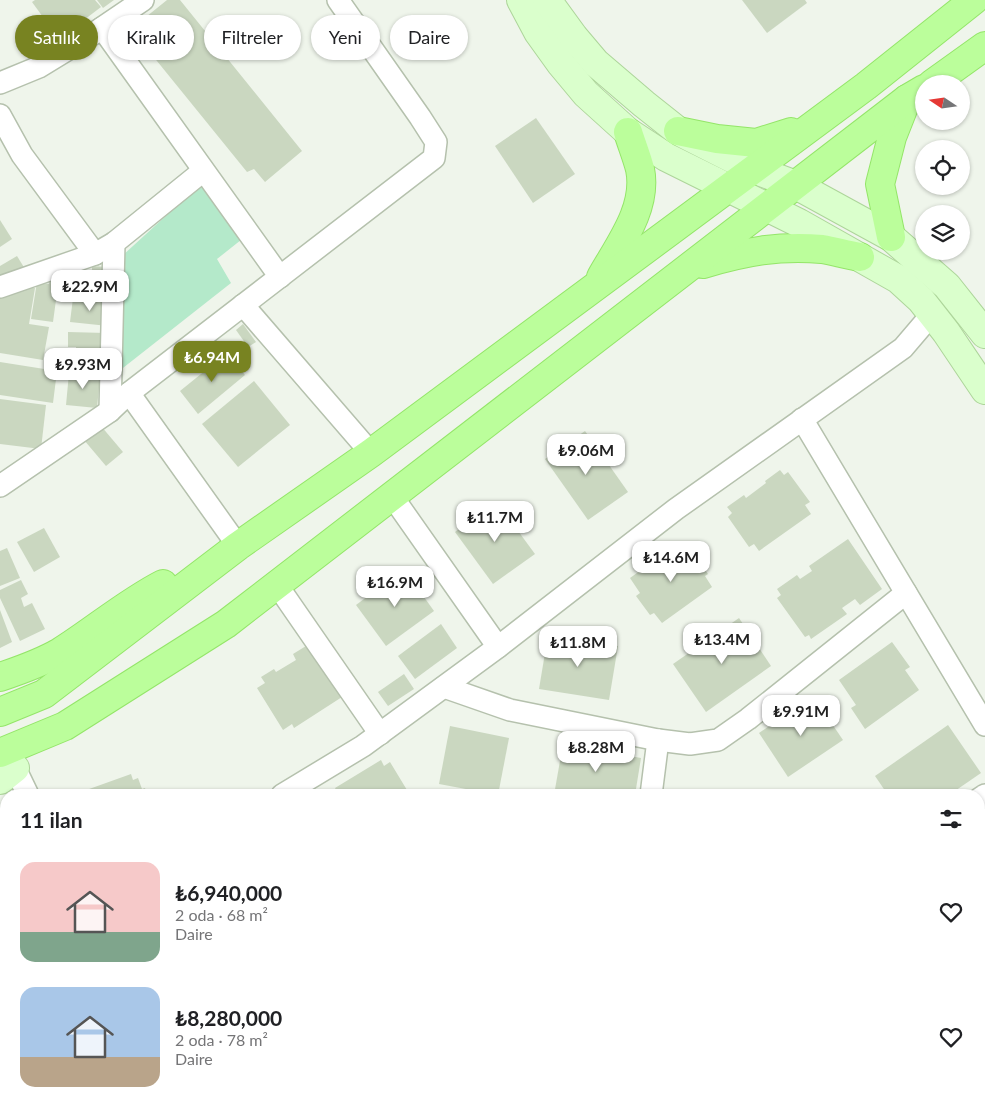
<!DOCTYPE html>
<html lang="tr">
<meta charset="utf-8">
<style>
:root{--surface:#fff;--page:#f2f2f2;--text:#202124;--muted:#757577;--accent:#788321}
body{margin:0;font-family:Lato,sans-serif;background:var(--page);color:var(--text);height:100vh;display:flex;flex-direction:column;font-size:19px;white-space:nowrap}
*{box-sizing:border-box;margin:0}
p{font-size:16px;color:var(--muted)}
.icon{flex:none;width:28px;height:28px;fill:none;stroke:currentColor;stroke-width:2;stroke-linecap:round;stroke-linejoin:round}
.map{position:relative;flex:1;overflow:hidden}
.panel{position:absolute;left:0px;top:789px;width:985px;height:321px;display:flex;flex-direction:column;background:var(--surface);border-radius:20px 20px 0 0;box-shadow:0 1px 4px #0004}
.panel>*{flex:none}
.guide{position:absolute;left:15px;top:15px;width:500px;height:45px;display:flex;gap:10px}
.needle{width:32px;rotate:283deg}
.buttons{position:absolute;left:915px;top:75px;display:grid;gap:10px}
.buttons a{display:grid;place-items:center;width:55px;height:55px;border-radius:50%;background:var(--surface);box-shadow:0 1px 4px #0004;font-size:25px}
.price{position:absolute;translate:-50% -42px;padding:0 11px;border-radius:10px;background:#fff;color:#222;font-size:16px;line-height:32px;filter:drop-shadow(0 1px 2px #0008)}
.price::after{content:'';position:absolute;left:50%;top:30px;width:15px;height:11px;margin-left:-8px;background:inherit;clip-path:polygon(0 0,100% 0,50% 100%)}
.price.active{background:var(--accent);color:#fff}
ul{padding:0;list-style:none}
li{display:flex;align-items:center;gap:15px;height:125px;padding:0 20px}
li span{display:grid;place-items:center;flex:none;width:140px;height:100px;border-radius:15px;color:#555}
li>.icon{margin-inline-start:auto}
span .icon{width:60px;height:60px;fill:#fffc;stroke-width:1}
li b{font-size:21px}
h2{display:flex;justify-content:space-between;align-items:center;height:60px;padding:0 20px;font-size:21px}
.tag{padding:0 18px;border-radius:22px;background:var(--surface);box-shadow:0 1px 4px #0004;font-size:18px;line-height:45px}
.tag.active{background:var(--accent);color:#fff}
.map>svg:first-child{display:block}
.green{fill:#b4e9ca}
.building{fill:#cad7c0}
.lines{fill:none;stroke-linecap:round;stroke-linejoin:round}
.street-casing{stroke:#b5c1ad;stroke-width:24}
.secondary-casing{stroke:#add59a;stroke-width:30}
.primary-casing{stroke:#94e569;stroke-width:30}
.street{stroke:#fff;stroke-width:21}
.secondary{stroke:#daffcc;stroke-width:28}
.primary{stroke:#bbfe9b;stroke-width:28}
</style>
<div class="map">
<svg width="985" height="1109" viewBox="0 0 985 1109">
<rect width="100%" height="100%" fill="#eff5eb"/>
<polygon class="green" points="203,182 246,236 217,259 231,283 114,375 122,256"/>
<g class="building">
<polygon points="35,0 95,0 101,7 59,39 32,2"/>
<polygon points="97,0 114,0 103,8"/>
<polygon points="167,0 180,0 302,151 265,182 254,169 247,172 131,29"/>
<polygon points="742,0 805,0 807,3 767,33"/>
<polygon points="536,118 575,174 533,203 495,146"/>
<polygon points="0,220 12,239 0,247"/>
<polygon points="17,256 25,269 0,285 0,266"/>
<polygon points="92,266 108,267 105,300 68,296 70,273 92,271"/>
<polygon points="50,280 61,282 59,300 56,300 53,322 31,319 37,282 49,284"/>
<polygon points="22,286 35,288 29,324 49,327 43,360 0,353 0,297"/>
<polygon points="73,298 110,302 108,326 70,322"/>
<polygon points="243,324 256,342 248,347 236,330"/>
<polygon points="68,332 106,333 105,361 76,360 76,347 68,347"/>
<polygon points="227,353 245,375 198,414 180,391"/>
<polygon points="0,362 57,371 53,403 0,395"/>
<polygon points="69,373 100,376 97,408 66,405"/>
<polygon points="254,381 290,425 238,467 202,424"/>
<polygon points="0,399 46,405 41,449 0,444"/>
<polygon points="101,426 123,452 106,466 84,440"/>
<polygon points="585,431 628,492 588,520 545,459"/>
<polygon points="780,470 784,475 788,472 810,502 805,505 811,514 759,551 754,544 749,547 728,517 732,513 727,507 744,495 746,498 766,483 765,481"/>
<polygon points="496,501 535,554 493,584 455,532"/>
<polygon points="44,528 60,557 34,572 17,542"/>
<polygon points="848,539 882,589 860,605 855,599 842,608 847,614 811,639 809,635 805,637 777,598 781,595 777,589 797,575 800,579 812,571 809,566"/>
<polygon points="680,542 690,556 694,554 708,574 705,576 712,587 662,623 654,613 650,615 636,596 640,593 630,578"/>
<polygon points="7,548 20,578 0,586 0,551"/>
<polygon points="404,569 434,611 386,646 356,605"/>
<polygon points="21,580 28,594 21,598 24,607 32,603 45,629 20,641 0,598 0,590"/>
<polygon points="0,610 12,642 0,648"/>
<polygon points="739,618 771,666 706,712 673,664"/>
<polygon points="441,624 457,648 415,679 398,656"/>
<polygon points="548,635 618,646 609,700 539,689"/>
<polygon points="892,642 910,667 905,670 919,690 865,729 851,708 856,705 839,680"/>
<polygon points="306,646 310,651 317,646 342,697 294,728 292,724 283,730 257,688 265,683 261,677 274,669 276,672 296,660 293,654"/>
<polygon points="404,674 414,689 388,706 378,692"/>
<polygon points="813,696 843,740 788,777 759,733"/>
<polygon points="948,725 981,773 949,795 888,795 875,776"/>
<polygon points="450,726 509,738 498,795 439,784"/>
<polygon points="563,744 641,758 635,795 554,795"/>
<polygon points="381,760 384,766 390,762 410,795 336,795 338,794 335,788"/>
<polygon points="131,774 133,780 138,778 142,789 145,788 147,795 79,795 78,793"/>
<polygon points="985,829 985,901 979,905 979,833"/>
<polygon points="3,977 6,984 6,1036 0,1039 0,978"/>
<polygon points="6,1076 6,1104 31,1104 33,1109 0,1109 0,1079"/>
<polygon points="78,1104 104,1104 91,1109 80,1109"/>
</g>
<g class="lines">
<g class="street-casing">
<g id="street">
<polyline points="102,28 280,277"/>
<polyline points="0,83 39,67 93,34 143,0"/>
<polyline points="0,115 22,155 95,254"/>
<polyline points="0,287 95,254 114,243 203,171"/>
<polyline points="243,305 371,453"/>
<polyline points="129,393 238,546"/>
<polyline points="110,411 114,243"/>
<polyline points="802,419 985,725"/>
<polyline points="0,486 110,411 129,393 434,158 436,142 420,117 338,0"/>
<polyline points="392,496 498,647"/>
<polyline points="277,585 380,734"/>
<polyline points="444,687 510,710 658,740 690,744 718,740 748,719 906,593"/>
<polyline points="15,768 28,795"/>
<polyline points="282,795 363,746 498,647 676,509 903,348 932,314"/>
<polyline points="651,795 658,740"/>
<polyline points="979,799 985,795"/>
<polyline points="0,948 6,946"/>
<polyline points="979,1082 985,1077"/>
<polyline points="282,1104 285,1109"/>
<polyline points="155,1109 164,1104"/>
<polyline points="629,1109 629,1104"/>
<polyline points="734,1109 735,1104"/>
<polyline points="942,1109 949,1104"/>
</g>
</g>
<g class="secondary-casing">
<g id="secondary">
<polyline points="521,0 538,32 561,64 586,94 628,132 666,157 799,223 898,279 921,300 946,332 985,390"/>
<polyline points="547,0 574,37 596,63 644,104 678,131 753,169 796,185 891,237 947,286 985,334"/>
<polyline points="0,780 15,768"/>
</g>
</g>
<g class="primary-casing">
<g id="primary">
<polyline points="932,84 985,46"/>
<polyline points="678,131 717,139 756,143 791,132"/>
<polyline points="891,237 880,184 892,137 907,99"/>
<path d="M703,264C744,252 779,245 822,249C834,251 847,255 860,257"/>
<path d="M601,277C619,245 648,208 640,169C637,157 632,145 628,132"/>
<path d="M0,677C21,670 41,663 60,652C95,630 126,603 163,584"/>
<polyline points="0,712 44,694 238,546 371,453 866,86 974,0"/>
<polyline points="0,753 65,726 226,624 907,99 924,89"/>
</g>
</g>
<use href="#street" class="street"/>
<use href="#secondary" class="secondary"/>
<use href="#primary" class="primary"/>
</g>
</svg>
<div class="buttons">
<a><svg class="needle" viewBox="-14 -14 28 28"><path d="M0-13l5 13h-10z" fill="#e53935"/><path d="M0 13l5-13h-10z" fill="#757577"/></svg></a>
<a><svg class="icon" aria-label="locate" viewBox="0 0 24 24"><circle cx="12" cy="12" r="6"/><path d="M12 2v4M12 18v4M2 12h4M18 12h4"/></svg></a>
<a><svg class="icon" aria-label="layers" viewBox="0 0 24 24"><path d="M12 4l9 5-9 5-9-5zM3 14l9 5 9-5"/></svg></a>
</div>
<b class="price" style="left:90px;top:312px">₺22.9M</b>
<b class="price active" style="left:212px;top:383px">₺6.94M</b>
<b class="price" style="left:83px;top:390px">₺9.93M</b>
<b class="price" style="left:586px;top:476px">₺9.06M</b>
<b class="price" style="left:495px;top:543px">₺11.7M</b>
<b class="price" style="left:671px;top:583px">₺14.6M</b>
<b class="price" style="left:395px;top:608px">₺16.9M</b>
<b class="price" style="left:722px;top:665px">₺13.4M</b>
<b class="price" style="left:578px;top:668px">₺11.8M</b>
<b class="price" style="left:801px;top:737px">₺9.91M</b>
<b class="price" style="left:596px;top:773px">₺8.28M</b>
<div class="guide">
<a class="tag active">Satılık</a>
<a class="tag">Kiralık</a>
<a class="tag">Filtreler</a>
<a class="tag">Yeni</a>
<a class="tag">Daire</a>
</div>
<section class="panel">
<h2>11 ilan<svg class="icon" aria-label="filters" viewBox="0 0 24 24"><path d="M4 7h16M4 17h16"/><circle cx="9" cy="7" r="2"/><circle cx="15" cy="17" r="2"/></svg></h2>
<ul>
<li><span style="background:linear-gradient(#f6c9c9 70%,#7fa58c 0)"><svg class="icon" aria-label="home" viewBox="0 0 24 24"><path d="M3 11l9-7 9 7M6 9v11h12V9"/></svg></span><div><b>₺6,940,000</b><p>2 oda · 68 m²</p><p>Daire</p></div><svg class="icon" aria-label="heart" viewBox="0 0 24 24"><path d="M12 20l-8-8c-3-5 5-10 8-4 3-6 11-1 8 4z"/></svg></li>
<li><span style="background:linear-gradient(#a9c7e8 70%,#b9a48a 0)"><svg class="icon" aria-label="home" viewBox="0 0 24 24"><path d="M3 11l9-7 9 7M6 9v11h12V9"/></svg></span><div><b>₺8,280,000</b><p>2 oda · 78 m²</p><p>Daire</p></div><svg class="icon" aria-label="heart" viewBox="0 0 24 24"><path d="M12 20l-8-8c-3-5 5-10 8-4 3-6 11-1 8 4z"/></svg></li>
</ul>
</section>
</div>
